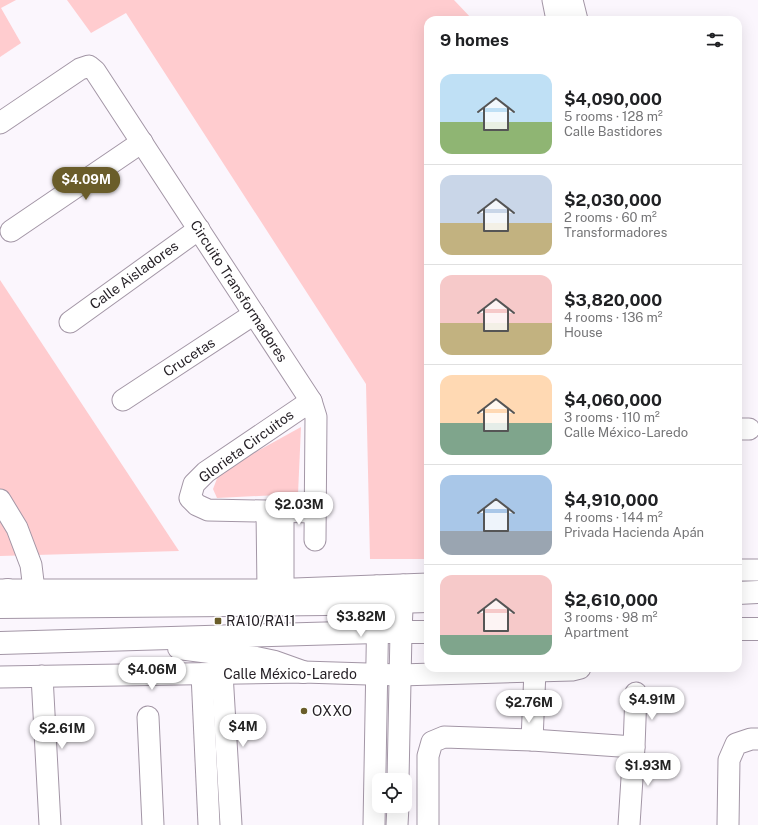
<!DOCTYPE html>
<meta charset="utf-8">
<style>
:root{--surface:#fff;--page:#f2f2f2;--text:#202124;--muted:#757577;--line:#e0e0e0;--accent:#6a5d2a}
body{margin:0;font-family:"Public Sans",sans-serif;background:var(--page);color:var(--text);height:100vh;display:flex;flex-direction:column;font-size:15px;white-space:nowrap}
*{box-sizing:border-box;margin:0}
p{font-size:13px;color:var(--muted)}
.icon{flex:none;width:22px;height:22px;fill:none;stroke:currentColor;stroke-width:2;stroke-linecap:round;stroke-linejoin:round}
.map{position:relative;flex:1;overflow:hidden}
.details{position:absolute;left:424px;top:16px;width:318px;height:656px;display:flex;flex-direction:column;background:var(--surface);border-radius:12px;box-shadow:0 4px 16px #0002}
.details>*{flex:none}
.fabs{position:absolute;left:372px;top:773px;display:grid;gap:8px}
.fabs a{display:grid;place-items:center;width:40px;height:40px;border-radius:8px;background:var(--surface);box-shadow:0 4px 16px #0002;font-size:20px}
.price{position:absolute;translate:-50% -34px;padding:0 9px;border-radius:14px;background:#fff;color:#222;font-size:13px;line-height:26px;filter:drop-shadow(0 1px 2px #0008)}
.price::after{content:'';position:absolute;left:50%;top:24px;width:12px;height:9px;margin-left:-6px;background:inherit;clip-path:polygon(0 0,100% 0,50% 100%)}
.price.selected{background:var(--accent);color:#fff}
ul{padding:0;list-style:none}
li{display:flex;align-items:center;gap:12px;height:100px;padding:0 16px}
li+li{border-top:1px solid var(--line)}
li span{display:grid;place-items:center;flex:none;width:112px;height:80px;border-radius:12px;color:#555}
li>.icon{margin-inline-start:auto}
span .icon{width:48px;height:48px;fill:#fffc;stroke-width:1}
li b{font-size:17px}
h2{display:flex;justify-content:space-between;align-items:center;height:48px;padding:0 16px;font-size:17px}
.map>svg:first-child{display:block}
.green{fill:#ffcccf}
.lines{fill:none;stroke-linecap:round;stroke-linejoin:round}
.minor-casing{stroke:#a396a6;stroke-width:23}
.major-casing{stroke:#a396a6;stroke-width:24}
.minor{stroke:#fff;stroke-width:21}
.major{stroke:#fff;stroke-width:22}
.poi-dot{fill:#6a5d2a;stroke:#fff;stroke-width:1.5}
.labels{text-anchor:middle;stroke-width:3;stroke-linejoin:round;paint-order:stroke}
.street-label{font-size:14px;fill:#231e24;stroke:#fff}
.poi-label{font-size:14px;fill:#231e24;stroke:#fff;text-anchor:start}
</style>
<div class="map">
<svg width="758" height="825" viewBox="0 0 758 825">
<rect width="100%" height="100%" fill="#fbf6fd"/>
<g class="green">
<polygon points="0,0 16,0 1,8 21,43 0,57"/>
<polygon points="67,0 454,0 473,20 428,20 428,559 370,559 366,384 126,13 91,33"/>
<polygon points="0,280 179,551 0,556"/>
<polygon points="301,427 298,494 217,498 213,489 218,476 243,459"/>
</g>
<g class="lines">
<g class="minor-casing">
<g id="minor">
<polyline points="553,0 557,20"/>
<polyline points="572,0 577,20"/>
<polyline points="0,123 80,69 89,66 95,71 311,401 316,417 315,540"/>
<polyline points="11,231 142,142"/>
<polyline points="70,322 199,229"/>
<polyline points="123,400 254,314"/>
<polyline points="311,401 206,472 194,484 190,498 197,505 208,510 315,512"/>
<polyline points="738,429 749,429"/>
<polyline points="0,500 17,528 31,565 34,590"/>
<polyline points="267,512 268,590"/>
<polyline points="283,512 283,590"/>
<polyline points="738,570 758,570"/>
<polyline points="0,590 268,590 428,584"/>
<polyline points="222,673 231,825"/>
<polyline points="202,674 209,825"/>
<polyline points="42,676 50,825"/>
<polyline points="0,677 303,672 400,675 535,671 572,670 580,668"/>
<polyline points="148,717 153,825"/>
<polyline points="532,740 535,671"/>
<polyline points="398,780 401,632 403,585"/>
<polyline points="374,825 378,603 377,586"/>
<polyline points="397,825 398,806"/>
<polyline points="428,825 428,756 432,742 444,737 532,740 634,747"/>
<polyline points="629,825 634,747 636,693"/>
<polyline points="728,825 729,760 736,744 751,739 758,739"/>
</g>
</g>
<g class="major-casing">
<g id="major">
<polyline points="0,592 8,590"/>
<polyline points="738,593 758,592"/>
<polyline points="0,607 326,604 428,601"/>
<polyline points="738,629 758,629"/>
<polyline points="0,643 377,632 428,632"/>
<polyline points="179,648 256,658 275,662 303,672"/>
</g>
</g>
<use href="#minor" class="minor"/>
<use href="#major" class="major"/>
</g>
<g class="poi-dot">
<rect x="214" y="617" width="8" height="8" rx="2"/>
<circle cx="304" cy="711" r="4"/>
</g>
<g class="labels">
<g class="street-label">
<text transform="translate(134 275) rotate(-36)" y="5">Calle Aisladores</text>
<text transform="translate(239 291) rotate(57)" y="5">Circuito Transformadores</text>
<text transform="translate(189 357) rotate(-33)" y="5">Crucetas</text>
<text transform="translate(246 446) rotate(-36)" y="5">Glorieta Circuitos</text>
<text x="290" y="679">Calle México-Laredo</text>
</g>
<g class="poi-label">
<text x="226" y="626">RA10/RA11</text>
<text x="312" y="716">OXXO</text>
</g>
</g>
</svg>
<div class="fabs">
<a><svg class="icon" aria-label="locate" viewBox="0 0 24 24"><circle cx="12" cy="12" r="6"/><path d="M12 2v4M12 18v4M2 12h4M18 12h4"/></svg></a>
</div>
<b class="price selected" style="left:86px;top:201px">$4.09M</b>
<b class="price" style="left:299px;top:526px">$2.03M</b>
<b class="price" style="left:361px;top:638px">$3.82M</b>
<b class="price" style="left:152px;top:691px">$4.06M</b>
<b class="price" style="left:652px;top:721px">$4.91M</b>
<b class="price" style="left:529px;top:724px">$2.76M</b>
<b class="price" style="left:243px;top:748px">$4M</b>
<b class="price" style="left:62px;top:750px">$2.61M</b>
<b class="price" style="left:648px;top:787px">$1.93M</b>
<section class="details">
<h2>9 homes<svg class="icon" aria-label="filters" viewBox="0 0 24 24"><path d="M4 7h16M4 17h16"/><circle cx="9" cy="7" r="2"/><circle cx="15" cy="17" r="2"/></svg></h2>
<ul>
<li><span style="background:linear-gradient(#bfe0f5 60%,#8fb573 0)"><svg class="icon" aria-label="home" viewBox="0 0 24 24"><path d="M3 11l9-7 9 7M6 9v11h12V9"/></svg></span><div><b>$4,090,000</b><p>5 rooms · 128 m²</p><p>Calle Bastidores</p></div></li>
<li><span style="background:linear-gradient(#c9d6e8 60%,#c2b280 0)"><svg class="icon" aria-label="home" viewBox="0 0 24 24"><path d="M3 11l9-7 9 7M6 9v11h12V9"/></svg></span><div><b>$2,030,000</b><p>2 rooms · 60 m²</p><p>Transformadores</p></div></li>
<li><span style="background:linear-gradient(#f6c9c9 60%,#c2b280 0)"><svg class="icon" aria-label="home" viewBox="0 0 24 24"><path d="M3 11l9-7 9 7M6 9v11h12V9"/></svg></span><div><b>$3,820,000</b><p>4 rooms · 136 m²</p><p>House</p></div></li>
<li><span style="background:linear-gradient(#ffd9b3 60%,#7fa58c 0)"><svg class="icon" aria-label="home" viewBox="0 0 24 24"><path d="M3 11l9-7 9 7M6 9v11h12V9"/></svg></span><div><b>$4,060,000</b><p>3 rooms · 110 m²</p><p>Calle México-Laredo</p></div></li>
<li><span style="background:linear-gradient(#a9c7e8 70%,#9aa5b1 0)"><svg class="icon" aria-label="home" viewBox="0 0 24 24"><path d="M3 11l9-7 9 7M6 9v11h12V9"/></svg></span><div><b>$4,910,000</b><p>4 rooms · 144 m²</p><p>Privada Hacienda Apán</p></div></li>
<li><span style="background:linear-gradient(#f6c9c9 75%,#7fa58c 0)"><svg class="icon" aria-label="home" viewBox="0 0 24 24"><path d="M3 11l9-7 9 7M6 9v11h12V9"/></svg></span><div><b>$2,610,000</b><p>3 rooms · 98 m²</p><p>Apartment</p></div></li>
</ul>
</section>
</div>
